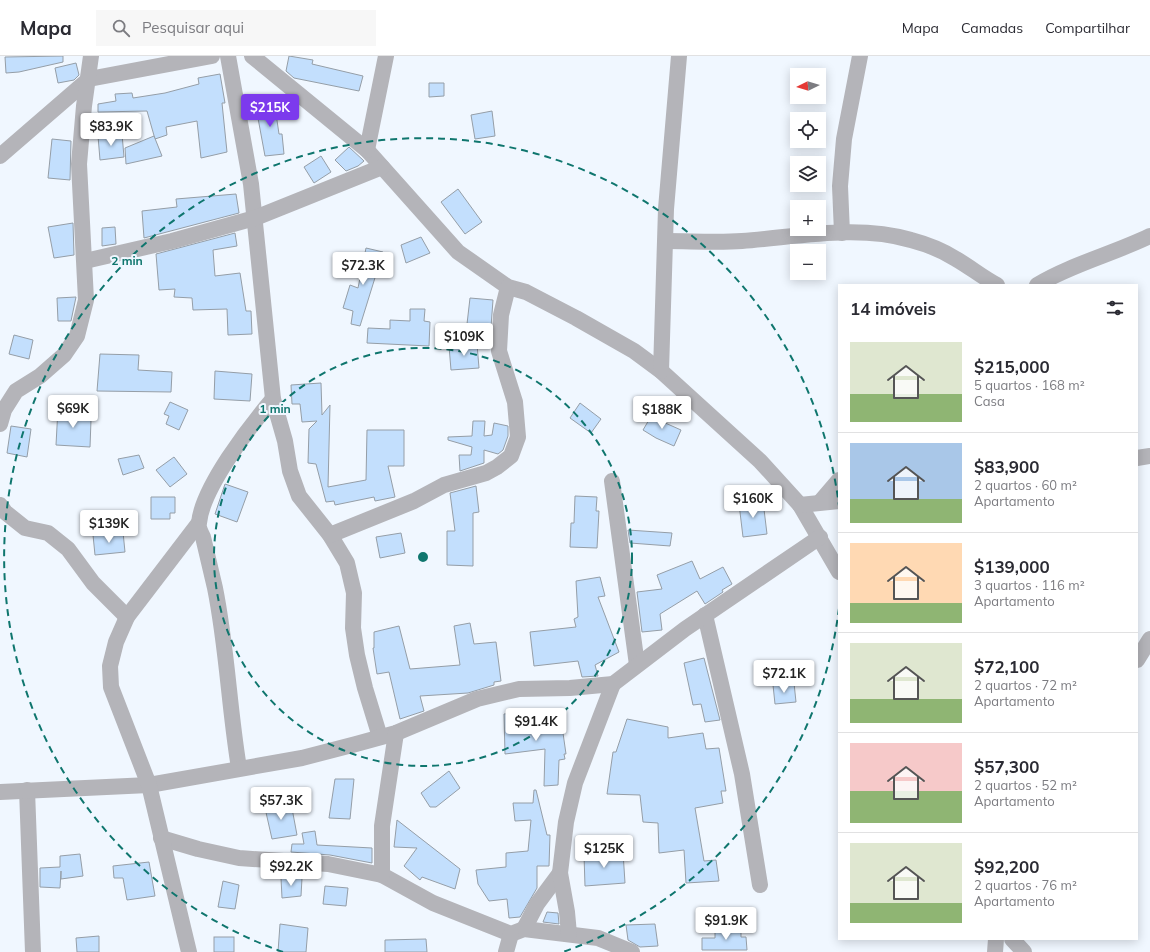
<!DOCTYPE html>
<html lang="pt">
<meta charset="utf-8">
<style>
:root{--surface:#fff;--page:#f7f7f7;--text:#2b2b33;--muted:#7c7c81;--line:#e1e1e2;--accent:#7c3aed}
body{margin:0;font-family:Mulish,sans-serif;background:var(--page);color:var(--text);height:100vh;display:flex;flex-direction:column;font-size:15px;white-space:nowrap}
*{box-sizing:border-box;margin:0}
p{font-size:13px;color:var(--muted)}
.icon{flex:none;width:22px;height:22px;fill:none;stroke:currentColor;stroke-width:2;stroke-linecap:round;stroke-linejoin:round}
.map{position:relative;flex:1;overflow:hidden}
.drawer{position:absolute;left:838px;top:228px;width:300px;height:656px;display:flex;flex-direction:column;background:var(--surface);border-radius:0px;box-shadow:0 2px 10px #0003}
.drawer>*{flex:none}
.needle{width:26px;rotate:265deg}
.controls{position:absolute;left:790px;top:12px;display:grid;gap:8px}
.controls a{display:grid;place-items:center;width:36px;height:36px;border-radius:0px;background:var(--surface);box-shadow:0 2px 10px #0003;font-size:20px}
.price{position:absolute;translate:-50% -34px;padding:0 9px;border-radius:4px;background:#fff;color:#222;font-size:13px;line-height:26px;filter:drop-shadow(0 1px 2px #0008)}
.price::after{content:'';position:absolute;left:50%;top:24px;width:12px;height:9px;margin-left:-6px;background:inherit;clip-path:polygon(0 0,100% 0,50% 100%)}
.price.on{background:var(--accent);color:#fff}
ul{padding:0;list-style:none}
li{display:flex;align-items:center;gap:12px;height:100px;padding:0 12px}
li+li{border-top:1px solid var(--line)}
li span{display:grid;place-items:center;flex:none;width:112px;height:80px;border-radius:0px;color:#555}
li>.icon{margin-inline-start:auto}
span .icon{width:48px;height:48px;fill:#fffc;stroke-width:1}
li b{font-size:17px}
h2{display:flex;justify-content:space-between;align-items:center;height:48px;padding:0 12px;font-size:17px}
header{display:flex;align-items:center;gap:24px;box-sizing:border-box;height:56px;padding:0 20px;background:var(--surface);border-bottom:1px solid var(--line)}
header strong{font-size:19px}
nav{display:flex;gap:22px;margin-inline-start:auto;font-size:14px}
.search{width:280px;height:36px;background:var(--page);display:flex;align-items:center;gap:10px;box-sizing:border-box;padding:0 14px;border-radius:0px;color:var(--muted);font-size:15px}
.map>svg:first-child{display:block}
.building{fill:#c3dffd;stroke:#959ea7}
.lines{fill:none;stroke-linecap:round;stroke-linejoin:round}
.minor{stroke:#b4b4b9;stroke-width:16}
.ring{fill:none;stroke:#0f766e;stroke-width:2;stroke-dasharray:7 5}
.centre{fill:#0f766e;stroke:#f0f7ff;stroke-width:2}
.ring-label{font-size:12px;text-anchor:middle;font-weight:bold;fill:#0f766e;stroke:#f0f7ff;stroke-width:4;stroke-linejoin:round;paint-order:stroke}
</style>
<header>
<strong>Mapa</strong>
<div class="search"><svg class="icon" aria-label="search" viewBox="0 0 24 24"><circle cx="10" cy="10" r="6"/><path d="M15 15l6 6"/></svg>Pesquisar aqui</div>
<nav><a>Mapa</a><a>Camadas</a><a>Compartilhar</a></nav>
</header>
<div class="map">
<svg width="1150" height="896" viewBox="0 0 1150 896">
<rect width="100%" height="100%" fill="#f0f7ff"/>
<g class="building">
<polygon points="63,0 63,6 19,16 6,17 5,1"/>
<polygon points="289,0 313,4 312,8 363,20 359,35 294,22 286,15"/>
<polygon points="76,7 79,19 74,24 58,27 55,12"/>
<polygon points="220,18 225,47 222,47 227,96 201,102 197,65 166,71 167,79 155,83 147,55 98,56 98,48 116,45 115,38 132,37 133,42 165,37 199,28 198,22"/>
<polygon points="429,27 444,27 444,40 429,41"/>
<polygon points="274,44 279,78 282,78 284,98 265,100 255,46"/>
<polygon points="492,55 495,80 475,83 471,59"/>
<polygon points="122,78 124,101 100,104 98,80"/>
<polygon points="154,80 162,100 126,108 125,92"/>
<polygon points="52,83 71,85 70,124 48,122"/>
<polygon points="349,91 364,105 358,110 346,115 335,104"/>
<polygon points="321,100 331,116 314,127 304,111"/>
<polygon points="458,133 482,166 465,178 441,146"/>
<polygon points="236,138 239,157 144,182 142,155 177,151 176,143"/>
<polygon points="73,167 74,199 54,202 48,171"/>
<polygon points="115,171 116,188 102,190 102,172"/>
<polygon points="235,177 237,190 213,194 215,220 240,217 246,255 251,255 252,278 228,279 227,253 193,254 192,242 174,241 175,233 159,234 156,198"/>
<polygon points="421,181 430,197 406,207 401,189"/>
<polygon points="366,192 383,196 360,270 351,268 353,255 343,252 350,229 358,232"/>
<polygon points="76,241 71,265 58,265 57,242"/>
<polygon points="470,242 493,244 491,271 467,268"/>
<polygon points="410,253 425,253 424,265 430,266 429,290 367,287 368,272 390,273 390,264 410,265"/>
<polygon points="14,279 33,284 29,303 9,298"/>
<polygon points="477,288 479,312 451,314 449,290"/>
<polygon points="100,298 139,299 138,314 172,316 171,336 97,335"/>
<polygon points="215,315 252,318 250,345 214,343"/>
<polygon points="321,327 322,359 330,349 328,431 366,424 367,374 404,374 404,410 388,410 395,441 375,445 374,441 335,449 334,445 326,446 316,408 308,407 309,373 317,365 302,366 300,348 292,348 291,329"/>
<polygon points="170,346 188,354 179,374 166,368 169,360 164,358"/>
<polygon points="580,347 601,363 591,377 570,362"/>
<polygon points="58,352 82,353 81,364 91,364 90,391 56,389"/>
<polygon points="653,357 664,364 663,366 681,374 674,390 656,382 643,374"/>
<polygon points="473,365 485,365 484,380 492,379 494,367 508,370 508,380 503,394 498,398 484,394 484,407 460,415 459,399 471,399 472,391 448,384 448,381 472,380"/>
<polygon points="11,370 31,373 27,401 7,397"/>
<polygon points="139,399 144,412 123,419 118,403"/>
<polygon points="174,401 187,418 170,431 156,414"/>
<polygon points="225,428 248,436 237,466 215,458"/>
<polygon points="476,430 479,456 473,457 473,510 447,509 447,475 455,475 450,437"/>
<polygon points="575,440 597,441 596,455 599,455 597,492 570,491 571,467 574,467"/>
<polygon points="151,441 175,441 175,457 170,457 170,463 151,463"/>
<polygon points="763,445 767,478 743,481 739,448"/>
<polygon points="628,474 672,477 670,490 630,487"/>
<polygon points="123,476 125,496 95,499 93,479"/>
<polygon points="401,477 405,497 380,502 376,481"/>
<polygon points="692,505 700,523 723,511 732,528 722,534 723,536 705,548 697,535 660,558 662,574 642,576 637,536 662,533 657,519"/>
<polygon points="600,521 605,540 598,541 619,596 595,609 598,620 582,621 578,605 534,610 530,576 576,571 574,563 578,561 576,525"/>
<polygon points="470,567 474,588 496,586 501,625 494,626 494,629 468,637 420,640 424,655 400,663 389,616 377,618 373,592 374,592 374,576 399,570 410,613 460,609 454,570"/>
<polygon points="704,602 720,664 705,666 701,648 693,649 684,607"/>
<polygon points="794,627 796,646 775,648 773,629"/>
<polygon points="527,656 528,670 561,663 566,698 564,698 565,703 559,704 558,729 544,730 545,693 505,698 504,658"/>
<polygon points="627,663 668,671 668,682 703,677 706,693 719,692 726,735 721,735 723,747 695,752 704,805 716,804 719,825 686,827 684,794 659,797 658,767 643,766 640,739 607,738 613,696 616,696"/>
<polygon points="449,715 460,732 436,751 430,751 421,737"/>
<polygon points="335,723 354,723 350,763 329,762"/>
<polygon points="534,734 536,734 547,779 550,779 549,810 537,810 537,832 520,861 509,862 507,843 489,845 478,828 476,814 506,811 506,797 528,795 531,764 515,765 513,747 533,747"/>
<polygon points="291,747 297,779 272,783 265,752"/>
<polygon points="397,764 460,813 455,833 422,821 420,824 404,810 417,792 394,791"/>
<polygon points="315,775 317,789 372,792 372,807 330,799 291,796 292,788 304,788 302,777"/>
<polygon points="623,796 625,827 585,830 584,799"/>
<polygon points="80,798 83,820 61,823 61,815 60,832 40,831 40,812 60,811 60,800"/>
<polygon points="149,806 155,840 127,844 123,822 114,822 113,810"/>
<polygon points="281,822 302,822 301,840 282,842"/>
<polygon points="223,825 239,829 235,853 218,851"/>
<polygon points="325,830 348,832 346,850 323,848"/>
<polygon points="547,856 558,857 559,868 543,866"/>
<polygon points="280,868 308,872 306,896 278,896"/>
<polygon points="655,868 658,890 640,891 628,884 626,869"/>
<polygon points="741,873 741,881 746,881 747,894 702,894 702,882 715,882 715,874"/>
<polygon points="99,880 99,896 77,896 76,882"/>
<rect x="214" y="881" width="20" height="15"/>
<polygon points="426,883 427,896 385,896 385,884"/>
</g>
<g class="lines">
<g class="minor">
<polyline points="228,0 251,128 273,343 285,385 290,415 299,440 330,479 347,507 354,537 353,572 357,599 365,632 380,681"/>
<polyline points="252,0 367,94 458,196 508,231 526,236 576,262 634,295 661,315 760,405 800,449 839,516"/>
<polyline points="367,94 386,0"/>
<polyline points="0,100 89,23 212,0"/>
<polyline points="842,177 840,130 844,83 860,0"/>
<path d="M666,185C691,185 717,187 742,185C797,181 857,168 911,184C926,188 942,194 956,203C970,211 982,221 997,229"/>
<polyline points="85,205 172,185 255,162 382,111"/>
<path d="M1037,229C1072,208 1113,198 1150,180"/>
<polyline points="661,315 666,153 679,0"/>
<polyline points="0,368 4,354 16,335 40,320 64,299 77,280 86,244 79,108 84,50 91,0"/>
<polyline points="1137,402 1150,400"/>
<polyline points="612,425 637,609"/>
<polyline points="821,445 839,424"/>
<polyline points="0,449 5,456 25,472 48,477 68,493 93,527 127,561"/>
<polyline points="800,449 839,445"/>
<polyline points="330,479 414,445 444,429 486,417 497,411 511,400 518,381 515,346 499,295 501,259 508,231"/>
<polyline points="705,559 742,718 760,829"/>
<polyline points="1137,604 1150,583"/>
<path d="M239,712C229,652 227,591 215,532C211,515 207,498 203,481C201,477 198,471 199,467C202,432 250,370 273,343"/>
<polyline points="27,734 33,896"/>
<polyline points="0,736 149,729 302,702 356,688 396,677 477,643 519,633 570,632 613,628 685,573 820,481"/>
<polyline points="161,782 198,793 239,802 328,808 382,819 433,847 511,878 524,873 598,882 632,896"/>
<polyline points="382,819 382,770 396,677"/>
<polyline points="524,873 537,848 560,817"/>
<polyline points="569,878 567,856 560,817 566,766 575,727 613,628"/>
<polyline points="1012,883 1024,896"/>
<polyline points="189,896 149,729 111,631 110,610 116,586 127,561 198,468"/>
<polyline points="506,896 511,878"/>
<polyline points="995,896 996,883"/>
</g>
</g>
<g class="ring">
<circle cx="423" cy="501" r="209"/>
<path d="M839 552A419 419 0 0 1 563 896M283 896A419 419 0 1 1 839 450"/>
</g>
<circle cx="423" cy="501" r="6" class="centre"/>
<g class="ring-label">
<text x="127" y="209">2 min</text>
<text x="275" y="357">1 min</text>
</g>
</svg>
<div class="controls">
<a><svg class="needle" viewBox="-14 -14 28 28"><path d="M0-13l5 13h-10z" fill="#e53935"/><path d="M0 13l5-13h-10z" fill="#7c7c81"/></svg></a>
<a><svg class="icon" aria-label="locate" viewBox="0 0 24 24"><circle cx="12" cy="12" r="6"/><path d="M12 2v4M12 18v4M2 12h4M18 12h4"/></svg></a>
<a><svg class="icon" aria-label="layers" viewBox="0 0 24 24"><path d="M12 4l9 5-9 5-9-5zM3 14l9 5 9-5"/></svg></a>
<a>+</a>
<a>−</a>
</div>
<b class="price on" style="left:270px;top:72px">$215K</b>
<b class="price" style="left:111px;top:91px">$83.9K</b>
<b class="price" style="left:363px;top:230px">$72.3K</b>
<b class="price" style="left:464px;top:301px">$109K</b>
<b class="price" style="left:73px;top:373px">$69K</b>
<b class="price" style="left:662px;top:374px">$188K</b>
<b class="price" style="left:753px;top:463px">$160K</b>
<b class="price" style="left:109px;top:488px">$139K</b>
<b class="price" style="left:784px;top:638px">$72.1K</b>
<b class="price" style="left:536px;top:686px">$91.4K</b>
<b class="price" style="left:281px;top:765px">$57.3K</b>
<b class="price" style="left:604px;top:813px">$125K</b>
<b class="price" style="left:291px;top:831px">$92.2K</b>
<b class="price" style="left:726px;top:885px">$91.9K</b>
<section class="drawer">
<h2>14 imóveis<svg class="icon" aria-label="filters" viewBox="0 0 24 24"><path d="M4 7h16M4 17h16"/><circle cx="9" cy="7" r="2"/><circle cx="15" cy="17" r="2"/></svg></h2>
<ul>
<li><span style="background:linear-gradient(#dfe7d0 65%,#8fb573 0)"><svg class="icon" aria-label="home" viewBox="0 0 24 24"><path d="M3 11l9-7 9 7M6 9v11h12V9"/></svg></span><div><b>$215,000</b><p>5 quartos · 168 m²</p><p>Casa</p></div></li>
<li><span style="background:linear-gradient(#a9c7e8 70%,#8fb573 0)"><svg class="icon" aria-label="home" viewBox="0 0 24 24"><path d="M3 11l9-7 9 7M6 9v11h12V9"/></svg></span><div><b>$83,900</b><p>2 quartos · 60 m²</p><p>Apartamento</p></div></li>
<li><span style="background:linear-gradient(#ffd9b3 75%,#8fb573 0)"><svg class="icon" aria-label="home" viewBox="0 0 24 24"><path d="M3 11l9-7 9 7M6 9v11h12V9"/></svg></span><div><b>$139,000</b><p>3 quartos · 116 m²</p><p>Apartamento</p></div></li>
<li><span style="background:linear-gradient(#dfe7d0 70%,#8fb573 0)"><svg class="icon" aria-label="home" viewBox="0 0 24 24"><path d="M3 11l9-7 9 7M6 9v11h12V9"/></svg></span><div><b>$72,100</b><p>2 quartos · 72 m²</p><p>Apartamento</p></div></li>
<li><span style="background:linear-gradient(#f6c9c9 60%,#8fb573 0)"><svg class="icon" aria-label="home" viewBox="0 0 24 24"><path d="M3 11l9-7 9 7M6 9v11h12V9"/></svg></span><div><b>$57,300</b><p>2 quartos · 52 m²</p><p>Apartamento</p></div></li>
<li><span style="background:linear-gradient(#dfe7d0 75%,#8fb573 0)"><svg class="icon" aria-label="home" viewBox="0 0 24 24"><path d="M3 11l9-7 9 7M6 9v11h12V9"/></svg></span><div><b>$92,200</b><p>2 quartos · 76 m²</p><p>Apartamento</p></div></li>
</ul>
</section>
</div>
